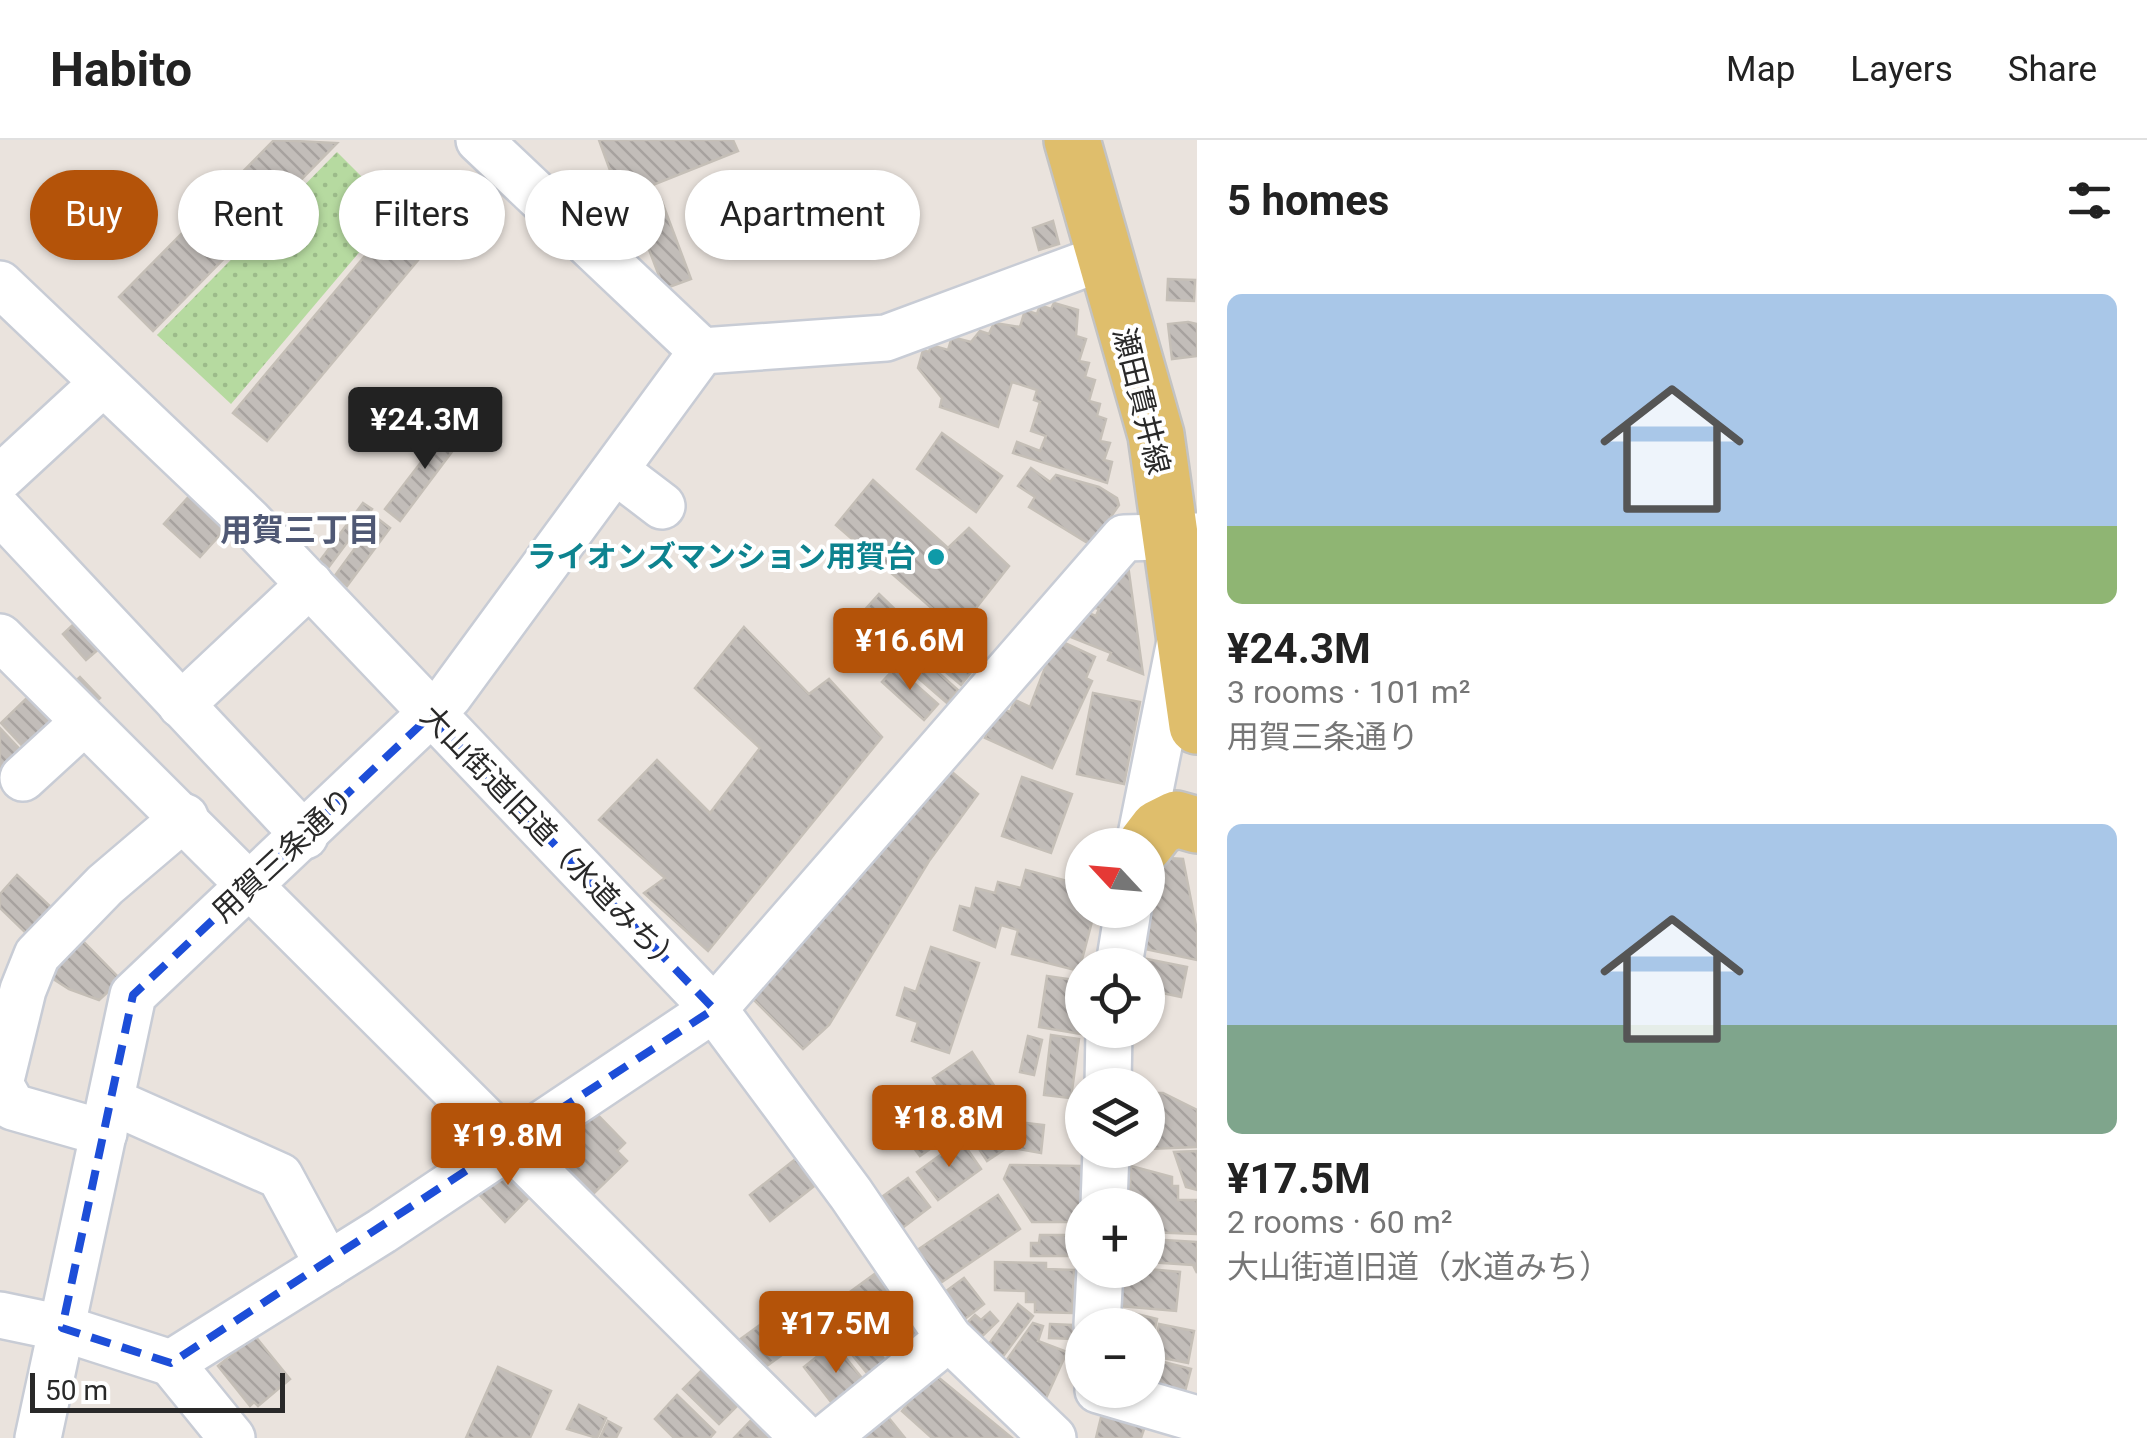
<!DOCTYPE html>
<meta charset="utf-8">
<style>
:root{--surface:#fff;--page:#f6f6f6;--text:#222;--muted:#767676;--line:#e0e0e0;--accent:#b45309}
body{margin:0;font-family:Roboto,"Noto Sans JP",sans-serif;background:var(--page);color:var(--text);height:100vh;display:flex;flex-direction:column;font-size:38px;white-space:nowrap}
*{box-sizing:border-box;margin:0}
p{font-size:32px;color:var(--muted)}
.icon{flex:none;width:55px;height:55px;fill:none;stroke:currentColor;stroke-width:2;stroke-linecap:round;stroke-linejoin:round}
.map{position:relative;flex:1;overflow:hidden}
.side{display:flex;flex-direction:column;background:var(--surface);width:950px}
.side>*{flex:none}
.guide{position:absolute;left:30px;top:30px;width:950px;height:90px;display:flex;gap:20px}
.needle{width:65px;rotate:296deg}
.tools{position:absolute;left:1065px;top:688px;display:grid;gap:20px}
.tools a{display:grid;place-items:center;width:100px;height:100px;border-radius:50%;background:var(--surface);box-shadow:0 2px 8px #0004;font-size:50px}
.scale{position:absolute;left:30px;bottom:25px;width:255px;box-sizing:border-box;padding-left:10px;border:5px solid #292929;border-top:0;font-size:28px;line-height:35px;white-space:nowrap;color:#292929;-webkit-text-stroke:8px #fff;paint-order:stroke}
.price{position:absolute;translate:-50% -85px;padding:0 22px;border-radius:10px;background:var(--accent);color:#fff;font-size:32px;line-height:65px;filter:drop-shadow(0 2px 5px #0008)}
.price::after{content:'';position:absolute;left:50%;top:60px;width:30px;height:22px;margin-left:-15px;background:inherit;clip-path:polygon(0 0,100% 0,50% 100%)}
.price.current{background:#222;color:#fff}
ul{padding:0;list-style:none}
li{display:grid;align-content:center;gap:20px;height:530px;padding:0 30px}
li span{display:grid;place-items:center;height:310px;border-radius:15px;color:#555}
li>.icon{margin-inline-start:auto}
span .icon{width:180px;height:180px;fill:#fffc;stroke-width:1}
li b{font-size:42px}
h2{display:flex;justify-content:space-between;align-items:center;height:120px;padding:0 30px;font-size:42px}
.tag{padding:0 35px;border-radius:45px;background:var(--surface);box-shadow:0 2px 8px #0004;font-size:35px;line-height:90px}
.tag.current{background:var(--accent);color:#fff}
header{display:flex;align-items:center;gap:60px;box-sizing:border-box;height:140px;padding:0 50px;background:var(--surface);border-bottom:2px solid var(--line)}
header strong{font-size:48px}
nav{display:flex;gap:55px;margin-inline-start:auto;font-size:35px}
main{display:flex;flex:1;min-height:0}
.map>svg:first-child{display:block}
.grass{fill:url(#grass-dots)}
.building{fill:url(#building-back-hatch);stroke:#c5bfb7;stroke-width:2.5}
.lines{fill:none;stroke-linecap:round;stroke-linejoin:round}
.minor-casing{stroke:#c8ccd5;stroke-width:50}
.major-casing{stroke:#c3c3c3;stroke-width:60}
.minor{stroke:#fff;stroke-width:45}
.major{stroke:#dfbe6c;stroke-width:55}
.marked{fill:none;stroke:#1d4ed8;stroke-width:8;stroke-dasharray:20 12;stroke-linejoin:round}
.culture-dot{fill:#0f9aa8;stroke:#fff;stroke-width:4}
.labels{text-anchor:middle;stroke-width:8;stroke-linejoin:round;paint-order:stroke}
.street-label{font-size:30px;fill:#292929;stroke:#fff}
.culture-label{font-size:30px;font-weight:bold;fill:#0d838f;stroke:#fff;text-anchor:end}
.neighbourhood-label{font-size:32px;font-weight:bold;fill:#4f5874;stroke:#fff}
</style>
<header>
<strong>Habito</strong>
<nav><a>Map</a><a>Layers</a><a>Share</a></nav>
</header>
<main>
<div class="map">
<svg width="1197" height="1298" viewBox="0 0 1197 1298">
<defs>
<pattern id="grass-dots" width="8" height="8" patternUnits="userSpaceOnUse" patternTransform="scale(2.5)"><rect width="8" height="8" fill="#b6daa0"/><path d="M2 2h.1M6 6h.1" fill="none" stroke="#9cbb8a" stroke-width="1.8" stroke-linecap="round"/></pattern>
<pattern id="building-back-hatch" width="6" height="6" patternUnits="userSpaceOnUse" patternTransform="scale(2.5)"><rect width="6" height="6" fill="#c2bdb9"/><path d="M-1 5l2 2M0 0l6 6M5-1l2 2" fill="none" stroke="#a7a29f"/></pattern>
</defs>
<rect width="100%" height="100%" fill="#eae3dd"/>
<polygon class="grass" points="337,12 395,70 231,264 157,195"/>
<g class="building">
<polygon points="274,0 337,3 153,191 119,157"/>
<polygon points="599,0 733,0 738,11 613,61 603,36 611,33"/>
<polygon points="661,59 691,139 664,149 634,70"/>
<polygon points="401,73 434,101 267,301 233,273"/>
<polygon points="1053,81 1059,104 1039,110 1033,88"/>
<polygon points="1168,139 1195,140 1194,161 1167,160"/>
<polygon points="1054,163 1078,170 1076,196 1086,199 1079,221 1089,223 1085,237 1095,240 1089,261 1100,264 1097,276 1106,279 1100,301 1110,303 1104,320 1112,322 1107,343 1013,313 1017,302 1040,311 1046,296 1031,291 1040,262 1034,260 1037,250 1012,242 998,287 940,267 942,258 918,228 923,210 929,212 931,205 948,210 952,197 971,202 980,191 989,194 994,183 1020,187 1025,170 1037,174 1040,165 1051,169"/>
<polygon points="1188,182 1197,184 1197,216 1172,219 1168,184"/>
<polygon points="452,282 466,293 400,381 385,369"/>
<polygon points="942,293 1002,336 976,372 917,329"/>
<polygon points="1031,328 1050,342 1056,335 1099,347 1117,358 1119,365 1091,405 1029,367 1035,357 1018,346"/>
<polygon points="873,340 948,408 969,388 1009,426 958,491 836,385"/>
<polygon points="192,353 227,387 200,417 164,384"/>
<polygon points="363,363 372,369 328,428 319,422"/>
<polygon points="377,378 390,388 347,446 334,437"/>
<polygon points="1127,418 1143,534 1108,520 1111,513 1063,494 1078,469 1096,476 1099,469 1095,468 1107,438"/>
<polygon points="879,454 904,478 860,526 835,503"/>
<polygon points="76,482 100,508 86,520 63,494"/>
<polygon points="744,487 809,554 829,539 882,597 708,811 644,753 665,738 599,680 657,620 710,673 760,608 695,548"/>
<polygon points="930,495 972,531 961,545 919,509"/>
<polygon points="1056,499 1095,517 1086,538 1092,541 1052,628 985,598 1000,567 1010,572 1015,560 1030,567"/>
<polygon points="912,509 958,550 947,563 901,523"/>
<polygon points="896,527 938,564 924,580 882,542"/>
<polygon points="80,537 100,558 87,570 67,549"/>
<polygon points="32,553 60,583 29,613 1,583"/>
<polygon points="1093,553 1140,562 1124,644 1077,634"/>
<polygon points="0,588 28,618 0,644"/>
<polygon points="946,627 978,654 929,721 829,885 803,909 747,853"/>
<polygon points="1022,637 1072,654 1051,713 1002,696"/>
<polygon points="1153,717 1183,719 1197,791 1197,820 1136,807 1148,770"/>
<polygon points="1026,730 1082,745 1082,770 1095,770 1079,831 1012,814 1018,790 1001,785 995,807 954,790 960,766 971,769 976,748 995,753 998,742 1021,748"/>
<polygon points="17,735 53,769 28,795 0,768 0,754"/>
<polygon points="80,798 121,840 99,860 69,849 44,833"/>
<polygon points="931,807 979,823 949,913 912,901 918,882 897,875 905,848 916,852"/>
<polygon points="1142,818 1187,827 1181,857 1148,850 1148,825 1141,825"/>
<polygon points="1047,836 1082,841 1081,894 1039,887"/>
<polygon points="1051,895 1079,899 1071,958 1044,955"/>
<polygon points="1028,896 1042,900 1034,935 1020,932"/>
<polygon points="972,912 1018,982 1044,985 1041,1013 1008,1007 987,1021 933,938"/>
<polygon points="1148,953 1163,953 1197,970 1197,1007 1148,1009"/>
<polygon points="930,958 952,987 944,993 947,997 920,1016 895,983"/>
<polygon points="595,972 625,1003 617,1011 627,1021 590,1057 550,1016"/>
<polygon points="961,1000 981,1029 938,1060 917,1032"/>
<polygon points="1197,1011 1197,1050 1186,1047 1174,1012"/>
<polygon points="514,1015 542,1044 505,1082 474,1049"/>
<polygon points="798,1017 818,1043 770,1081 750,1055"/>
<polygon points="1010,1025 1081,1026 1080,1082 1032,1082 1004,1039"/>
<polygon points="1131,1026 1172,1037 1172,1046 1178,1046 1178,1060 1197,1060 1197,1094 1148,1092 1148,1065 1129,1065"/>
<polygon points="908,1038 930,1067 901,1089 879,1059"/>
<polygon points="998,1055 1020,1089 933,1148 910,1115"/>
<polygon points="1040,1095 1082,1095 1081,1116 1031,1116 1031,1103 1039,1103"/>
<polygon points="1148,1099 1197,1102 1197,1133 1193,1125 1148,1122"/>
<polygon points="995,1122 1046,1123 1046,1129 1074,1130 1072,1173 1035,1172 1035,1162 1026,1162 1026,1151 995,1150"/>
<polygon points="1148,1129 1180,1132 1176,1171 1120,1166 1124,1130"/>
<polygon points="880,1130 895,1150 836,1193 821,1173"/>
<polygon points="964,1138 984,1164 957,1185 934,1160"/>
<polygon points="891,1161 920,1201 895,1220 862,1182"/>
<polygon points="1018,1164 1033,1176 993,1230 978,1219"/>
<polygon points="1124,1171 1157,1179 1150,1213 1148,1185 1121,1185"/>
<polygon points="990,1172 998,1181 971,1207 958,1192 975,1175 981,1180"/>
<polygon points="764,1182 786,1212 757,1233 735,1203"/>
<polygon points="1033,1183 1043,1186 1038,1201 1067,1212 1046,1258 1038,1259 999,1231"/>
<polygon points="1050,1184 1073,1185 1073,1199 1049,1198"/>
<polygon points="1159,1184 1194,1191 1188,1223 1153,1216"/>
<polygon points="858,1186 889,1225 871,1238 840,1200"/>
<polygon points="255,1196 290,1239 258,1266 254,1262 250,1266 218,1226"/>
<polygon points="834,1203 869,1247 835,1267 804,1227"/>
<polygon points="1148,1218 1191,1229 1183,1259 1148,1250"/>
<polygon points="498,1227 551,1251 530,1298 466,1298"/>
<polygon points="705,1227 741,1262 719,1284 683,1249"/>
<polygon points="933,1233 1012,1298 932,1298 902,1271"/>
<polygon points="677,1255 715,1292 710,1298 674,1298 655,1279"/>
<polygon points="579,1265 606,1278 597,1298 567,1289"/>
<polygon points="1104,1265 1148,1277 1141,1298 1096,1298"/>
<polygon points="759,1272 786,1298 734,1298"/>
<polygon points="888,1277 905,1298 853,1298 860,1292 864,1296"/>
<polygon points="608,1281 621,1288 616,1298 600,1298"/>
</g>
<g class="lines">
<g class="minor-casing">
<g id="minor">
<polyline points="479,0 702,211 886,198 1102,118"/>
<polyline points="0,144 248,380 714,869 851,1054 949,1198 1053,1298"/>
<polyline points="616,331 662,366"/>
<polyline points="0,338 103,243"/>
<polyline points="0,371 305,696"/>
<polyline points="0,497 804,1298"/>
<polyline points="181,565 310,444"/>
<polyline points="23,638 83,583"/>
<polyline points="1139,705 1179,506"/>
<polyline points="1119,825 1128,770"/>
<polyline points="1108,945 1109,890"/>
<polyline points="111,961 280,1036 328,1125"/>
<polyline points="104,993 13,967 0,944 23,850 37,815 105,745 185,677"/>
<polyline points="1104,1065 1106,1010"/>
<polyline points="0,1175 62,1188 171,1223 382,1091 714,869 1124,398 1197,396"/>
<polyline points="1097,1185 1100,1130"/>
<polyline points="171,1223 232,1298"/>
<polyline points="1098,1250 1197,1279"/>
<polyline points="38,1298 133,855 449,556 702,211"/>
<polyline points="826,1298 949,1198"/>
</g>
</g>
<g class="major-casing">
<g id="major">
<polyline points="1072,0 1156,295 1197,586"/>
<polyline points="1145,705 1158,688 1176,679 1197,685"/>
</g>
</g>
<use href="#minor" class="minor"/>
<use href="#major" class="major"/>
</g>
<path class="marked" d="M430,576L714,869L171,1223L62,1188L133,855Z"/>
<circle class="culture-dot" cx="936" cy="417" r="10"/>
<g class="labels">
<g class="street-label">
<text transform="translate(1141 261) rotate(76)" y="10">瀬田貫井線</text>
<text transform="translate(551 700) rotate(46)" y="10">大山街道旧道（水道みち）</text>
<text transform="translate(283 715) rotate(-43)" y="10">用賀三条通り</text>
</g>
<g class="culture-label">
<text x="916" y="427">ライオンズマンション用賀台</text>
</g>
<g class="neighbourhood-label">
<text x="300" y="401">用賀三丁目</text>
</g>
</g>
</svg>
<div class="tools">
<a><svg class="needle" viewBox="-14 -14 28 28"><path d="M0-13l5 13h-10z" fill="#e53935"/><path d="M0 13l5-13h-10z" fill="#767676"/></svg></a>
<a><svg class="icon" aria-label="locate" viewBox="0 0 24 24"><circle cx="12" cy="12" r="6"/><path d="M12 2v4M12 18v4M2 12h4M18 12h4"/></svg></a>
<a><svg class="icon" aria-label="layers" viewBox="0 0 24 24"><path d="M12 4l9 5-9 5-9-5zM3 14l9 5 9-5"/></svg></a>
<a>+</a>
<a>−</a>
</div>
<div class="scale">50 m</div>
<b class="price current" style="left:425px;top:332px">¥24.3M</b>
<b class="price" style="left:910px;top:553px">¥16.6M</b>
<b class="price" style="left:949px;top:1030px">¥18.8M</b>
<b class="price" style="left:508px;top:1048px">¥19.8M</b>
<b class="price" style="left:836px;top:1236px">¥17.5M</b>
<div class="guide">
<a class="tag current">Buy</a>
<a class="tag">Rent</a>
<a class="tag">Filters</a>
<a class="tag">New</a>
<a class="tag">Apartment</a>
</div>
</div>
<section class="side">
<h2>5 homes<svg class="icon" aria-label="filters" viewBox="0 0 24 24"><path d="M4 7h16M4 17h16"/><circle cx="9" cy="7" r="2"/><circle cx="15" cy="17" r="2"/></svg></h2>
<ul>
<li><span style="background:linear-gradient(#a9c7e8 75%,#8fb573 0)"><svg class="icon" aria-label="home" viewBox="0 0 24 24"><path d="M3 11l9-7 9 7M6 9v11h12V9"/></svg></span><div><b>¥24.3M</b><p>3 rooms · 101 m²</p><p>用賀三条通り</p></div></li>
<li><span style="background:linear-gradient(#a9c7e8 65%,#7fa58c 0)"><svg class="icon" aria-label="home" viewBox="0 0 24 24"><path d="M3 11l9-7 9 7M6 9v11h12V9"/></svg></span><div><b>¥17.5M</b><p>2 rooms · 60 m²</p><p>大山街道旧道（水道みち）</p></div></li>
</ul>
</section>
</main>
